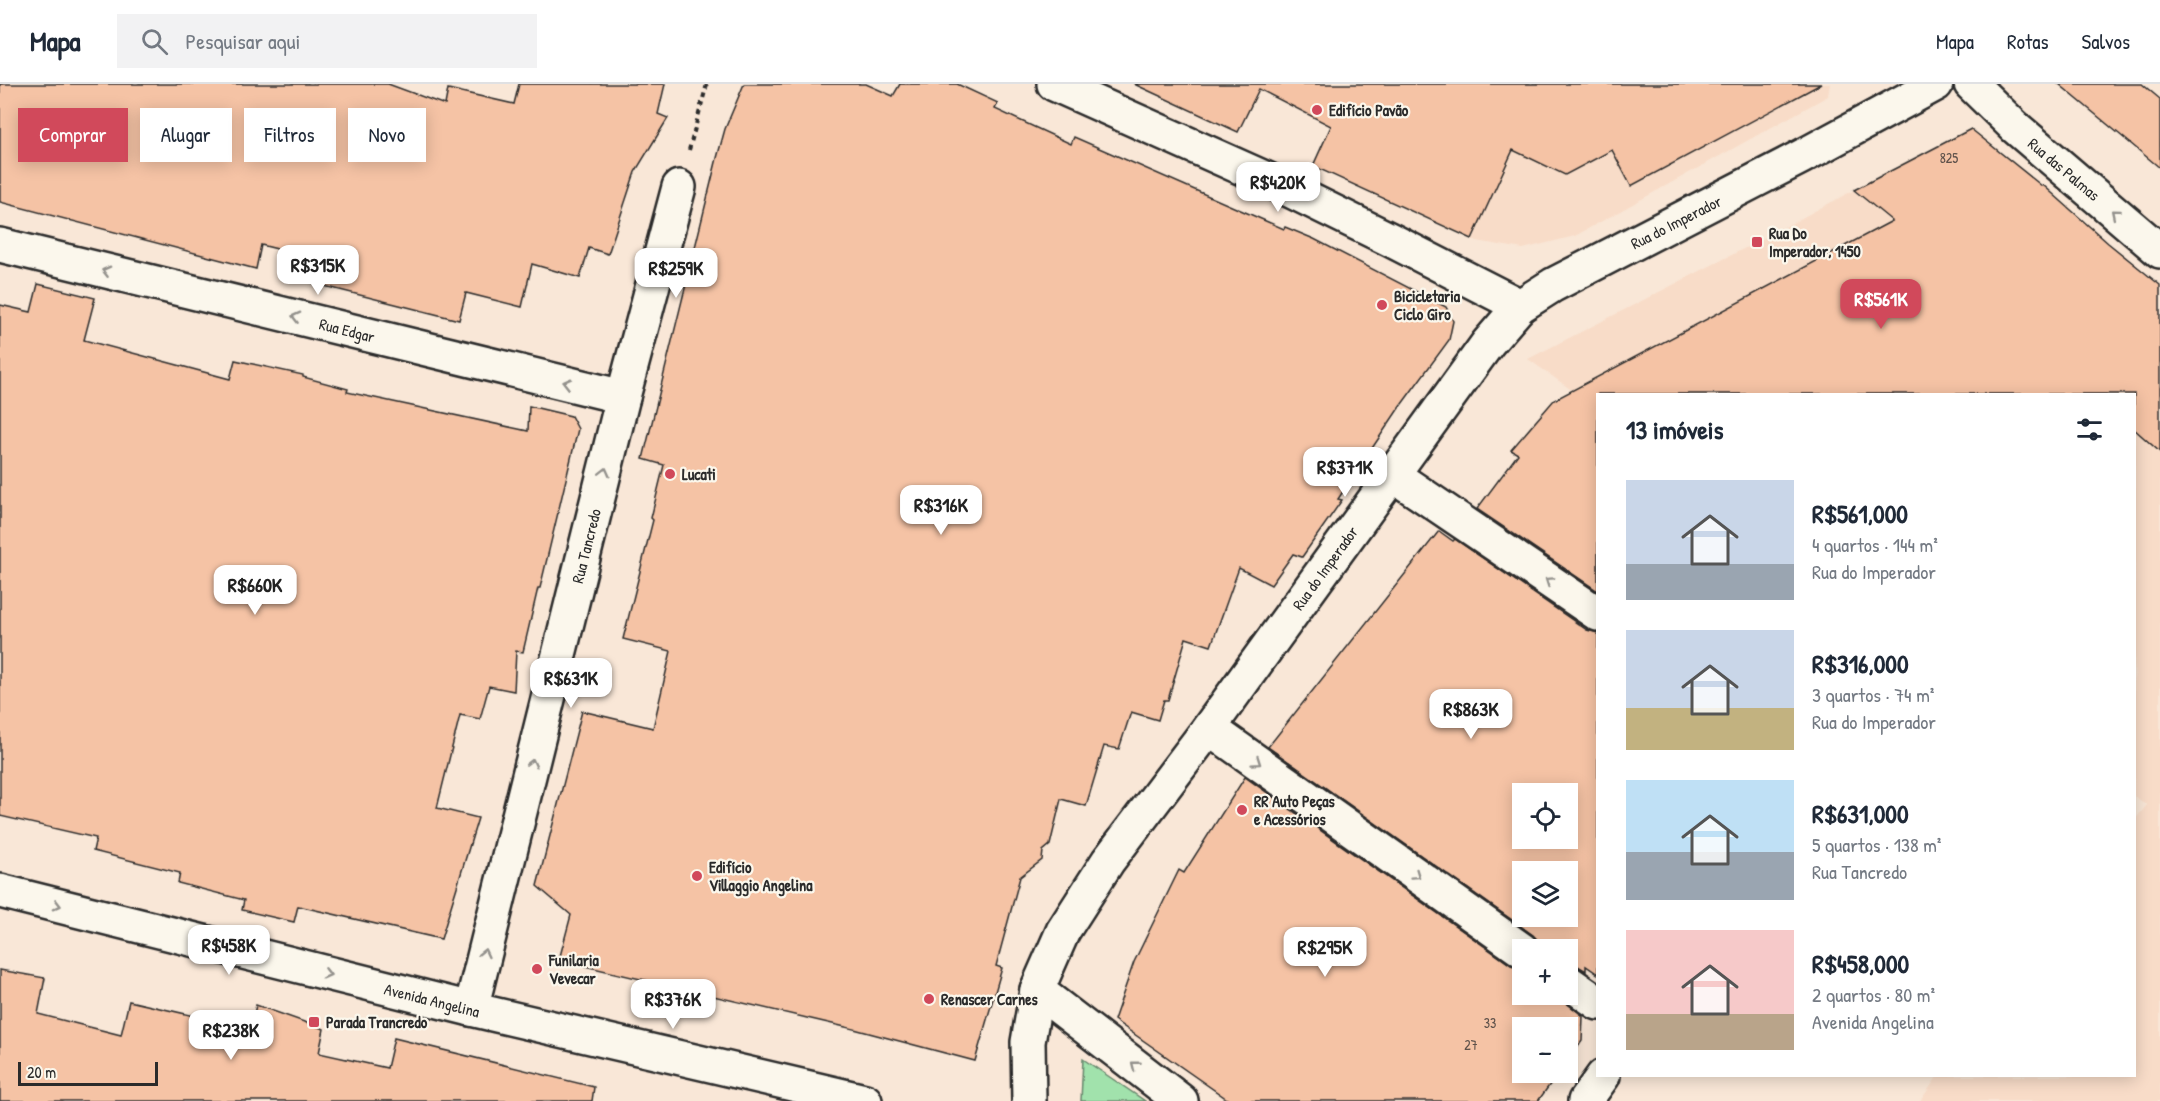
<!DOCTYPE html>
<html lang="pt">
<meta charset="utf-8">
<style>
:root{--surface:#fff;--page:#f2f2f3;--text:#1f2937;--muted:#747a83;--line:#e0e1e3;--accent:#d1495b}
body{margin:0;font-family:"Patrick Hand",sans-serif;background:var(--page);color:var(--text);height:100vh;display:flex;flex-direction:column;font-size:22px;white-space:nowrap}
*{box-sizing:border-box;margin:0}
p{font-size:20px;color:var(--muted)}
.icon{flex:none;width:33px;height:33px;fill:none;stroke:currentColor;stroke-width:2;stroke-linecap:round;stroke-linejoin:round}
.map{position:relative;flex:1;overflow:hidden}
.panel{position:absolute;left:1596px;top:309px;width:540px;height:684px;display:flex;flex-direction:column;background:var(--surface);border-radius:0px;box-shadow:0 3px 15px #0003}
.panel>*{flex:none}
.banner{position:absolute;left:18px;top:24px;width:570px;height:54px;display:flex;gap:12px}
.buttons{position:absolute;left:1512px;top:699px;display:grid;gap:12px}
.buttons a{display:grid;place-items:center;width:66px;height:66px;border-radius:0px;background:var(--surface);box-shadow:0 3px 15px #0003;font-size:30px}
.scale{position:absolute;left:18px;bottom:15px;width:140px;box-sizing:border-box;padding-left:6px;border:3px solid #2b2b2b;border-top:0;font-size:16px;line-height:21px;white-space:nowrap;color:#2b2b2b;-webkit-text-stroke:4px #fbf7ec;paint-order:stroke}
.price{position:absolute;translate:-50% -51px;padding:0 14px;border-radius:12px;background:#fff;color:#222;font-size:20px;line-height:39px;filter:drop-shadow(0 2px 3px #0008)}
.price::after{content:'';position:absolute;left:50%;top:36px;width:18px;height:14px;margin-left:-9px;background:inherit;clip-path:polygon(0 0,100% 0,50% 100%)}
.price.current{background:var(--accent);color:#fff}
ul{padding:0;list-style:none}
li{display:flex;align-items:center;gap:18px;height:150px;padding:0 30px}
li span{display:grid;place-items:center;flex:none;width:168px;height:120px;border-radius:0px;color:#555}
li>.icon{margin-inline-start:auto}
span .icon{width:72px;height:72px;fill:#fffc;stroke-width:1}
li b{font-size:26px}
h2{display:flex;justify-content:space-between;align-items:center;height:72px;padding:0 30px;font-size:26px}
.tag{padding:0 21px;border-radius:0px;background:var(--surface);box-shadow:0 3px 15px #0003;font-size:21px;line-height:54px}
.tag.current{background:var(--accent);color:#fff}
header{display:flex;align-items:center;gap:36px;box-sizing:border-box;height:84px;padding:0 30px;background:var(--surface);border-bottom:2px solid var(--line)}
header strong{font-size:28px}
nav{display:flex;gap:33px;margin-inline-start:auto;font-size:21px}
.search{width:420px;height:54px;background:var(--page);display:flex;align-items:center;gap:15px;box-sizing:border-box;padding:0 21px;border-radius:0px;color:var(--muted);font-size:22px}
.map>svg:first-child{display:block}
.built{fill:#f8dcc8}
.green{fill:#a1e2ac;stroke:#66866c;stroke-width:1.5}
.building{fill:#f5c3a5;stroke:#2b2b2b;stroke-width:1.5;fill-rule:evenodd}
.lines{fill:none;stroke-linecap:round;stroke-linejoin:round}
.minor-casing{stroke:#2b2b2b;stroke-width:38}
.tertiary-casing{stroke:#2b2b2b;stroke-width:38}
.path{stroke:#2b2b2b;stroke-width:4;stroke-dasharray:4.5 4.5;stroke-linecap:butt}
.minor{stroke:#fbf7ec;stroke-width:33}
.tertiary{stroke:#fbf7ec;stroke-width:33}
.oneway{stroke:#93918c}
.poi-dot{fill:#d1495b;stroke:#fbf7ec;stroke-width:2}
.labels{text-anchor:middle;stroke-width:4.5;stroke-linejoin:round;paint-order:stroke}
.number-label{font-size:14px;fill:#5e514a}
.poi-label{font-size:16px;font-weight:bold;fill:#2b2b2b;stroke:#fbf7ec;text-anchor:start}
.street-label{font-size:16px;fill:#2b2b2b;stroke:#fbf7ec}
</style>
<header>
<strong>Mapa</strong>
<div class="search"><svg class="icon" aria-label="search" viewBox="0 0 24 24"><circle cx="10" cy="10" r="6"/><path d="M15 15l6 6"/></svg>Pesquisar aqui</div>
<nav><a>Mapa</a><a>Rotas</a><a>Salvos</a></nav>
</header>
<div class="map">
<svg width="2160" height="1017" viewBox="0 0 2160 1017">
<rect width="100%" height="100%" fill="#f9e7d7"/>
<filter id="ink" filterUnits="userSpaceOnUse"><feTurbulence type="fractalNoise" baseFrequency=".0167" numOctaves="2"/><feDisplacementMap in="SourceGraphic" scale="12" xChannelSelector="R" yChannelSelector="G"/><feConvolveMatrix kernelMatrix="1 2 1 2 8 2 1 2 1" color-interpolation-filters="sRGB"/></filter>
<g filter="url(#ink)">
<g class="built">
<polygon points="1543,0 1830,0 1828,12 1575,152 1523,165 1471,156"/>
<polygon points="1854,106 2096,310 1598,310 1597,324 1528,275 1757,158"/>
<polygon points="2135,343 2160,365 2160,1017 1920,1017 1938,992 2134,992 2134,737 2147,721 2134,712"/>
</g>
<polygon class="green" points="1083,975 1145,1017 1081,1017"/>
<g class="building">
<polygon points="0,0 388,0 445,21 448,5 514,20 519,0 665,0 658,30 668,34 635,88 608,170 589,164 580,194 532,180 522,223 466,209 459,236 324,202 330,178 261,161 256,185 0,118"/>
<polygon points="744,0 866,0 893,12 900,0 957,0 998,19 995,25 1071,60 1074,53 1284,145 1285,143 1314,155 1446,223 1453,237 1449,256 1399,324 1338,415 1342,416 1302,473 1293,470 1271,501 1239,484 1211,562 1186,554 1168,616 1164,616 1158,636 1131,628 1119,665 1104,662 1086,722 1061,715 1050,761 1043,767 1042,776 1020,793 996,882 1002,884 975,977 854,945 559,876 571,831 537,802 582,627 653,644 671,567 623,555 653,436 651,434 664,381 643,375 717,74 725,45"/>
<polygon points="1134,0 1821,0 1631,102 1612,66 1565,91 1513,66 1472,155 1313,82 1331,42 1259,5 1238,48"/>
<polygon points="2059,0 2142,0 2160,15 2160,84"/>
<polygon points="1971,45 2042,102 2043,101 2108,159 2160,201 2160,368 2134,345 2134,310 1598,310 1598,507 1477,425 1518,370 1511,366 1554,316 1892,137 1854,106"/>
<polygon points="38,200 95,214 84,256 230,295 235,276 303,291 303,293 348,305 347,308 528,347 529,322 571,332 578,345 540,504 538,504 523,568 516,567 514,607 489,602 480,635 460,631 437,724 478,734 441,855 298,822 294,838 242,826 244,816 178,799 180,789 93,767 96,754 0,732 0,221 31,228"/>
<path d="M1439,447L1453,457L1455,455L1587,546L1598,549V890L1586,882V887L1578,882L1568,880V866H1540L1539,858L1533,851L1268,663ZM1522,710H1568V754H1522ZM1522,788H1568V832H1522Z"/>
<polygon points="1245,693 1511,881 1522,884 1522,910 1555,910 1583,932 1582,957 1568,977 1568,944 1522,944 1522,988 1559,988 1538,1017 1230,1017 1114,936 1134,878 1179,786 1184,789"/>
<polygon points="0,886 45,894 38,930 121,951 129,917 199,933 200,928 252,939 256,921 324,945 319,969 387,984 394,954 594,1003 592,1017 0,1017"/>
</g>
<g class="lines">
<g class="minor-casing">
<g id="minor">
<polyline points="1971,0 2015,43 2160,167"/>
<polyline points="623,313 679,103"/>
<polyline points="1393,391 1598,530"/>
<polyline points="1209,644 1522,866"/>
<polyline points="1568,898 1598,919"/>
<polyline points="1585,1017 1603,992"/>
</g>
</g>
<g class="tertiary-casing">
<g id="tertiary">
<polyline points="1054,0 1269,96 1391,156 1520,222"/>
<polyline points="0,161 623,313 471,925"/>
<polyline points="0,807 471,925 865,1017"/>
<polyline points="1037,906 1181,1017"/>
<polyline points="1029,1017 1028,958 1037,906 1063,847 1108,777 1209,644 1488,259 1520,222 1553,201 1801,73 1936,0"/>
</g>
</g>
<polyline class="path" points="689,66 707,0"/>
<use href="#minor" class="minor"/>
<use href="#tertiary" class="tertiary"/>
</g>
<defs><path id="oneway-chevron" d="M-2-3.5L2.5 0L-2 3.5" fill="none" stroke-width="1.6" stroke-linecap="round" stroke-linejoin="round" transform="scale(1.5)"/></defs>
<g class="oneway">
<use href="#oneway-chevron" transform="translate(2115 129) rotate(-140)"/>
<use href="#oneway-chevron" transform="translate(106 187) rotate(-166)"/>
<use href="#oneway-chevron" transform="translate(296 233) rotate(-166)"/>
<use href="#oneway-chevron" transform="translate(567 299) rotate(-166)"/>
<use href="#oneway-chevron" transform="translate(605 388) rotate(-76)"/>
<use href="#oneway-chevron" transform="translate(1549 497) rotate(-145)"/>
<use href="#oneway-chevron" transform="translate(1257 678) rotate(35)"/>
<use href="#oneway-chevron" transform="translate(532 679) rotate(-76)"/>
<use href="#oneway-chevron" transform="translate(1416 791) rotate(35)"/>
<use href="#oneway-chevron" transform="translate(57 821) rotate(14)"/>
<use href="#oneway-chevron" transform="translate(484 869) rotate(-77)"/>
<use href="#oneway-chevron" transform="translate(327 890) rotate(14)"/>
<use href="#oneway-chevron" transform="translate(1135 981) rotate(-142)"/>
</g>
</g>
<g class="poi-dot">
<circle cx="1317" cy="26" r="6"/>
<rect x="1751" y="152" width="12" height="12" rx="3"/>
<circle cx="1382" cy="221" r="6"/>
<circle cx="670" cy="390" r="6"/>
<circle cx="1242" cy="726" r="6"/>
<circle cx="697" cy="792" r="6"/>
<circle cx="537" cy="885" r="6"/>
<circle cx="929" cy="915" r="6"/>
<rect x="308" y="932" width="12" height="12" rx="3"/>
</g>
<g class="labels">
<g class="number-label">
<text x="1949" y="79">825</text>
<text x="1490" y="944">33</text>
<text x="1471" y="966">27</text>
</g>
<g class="poi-label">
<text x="1329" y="32">Edifício Pavão</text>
<text x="1769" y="155">Rua Do<tspan x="1769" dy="18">Imperador, 1450</tspan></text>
<text x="1394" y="218">Bicicletaria<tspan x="1394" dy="18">Ciclo Giro</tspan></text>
<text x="682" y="396">Lucati</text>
<text x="1254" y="723">RR Auto Peças<tspan x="1254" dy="18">e Acessórios</tspan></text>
<text x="709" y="789">Edifício<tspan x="709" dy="18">Villaggio Angelina</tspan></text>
<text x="549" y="882">Funilaria<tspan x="549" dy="18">Vevecar</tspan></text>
<text x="941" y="921">Renascer Carnes</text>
<text x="326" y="944">Parada Trancredo</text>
</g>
<g class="street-label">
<text transform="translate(2064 85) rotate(40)" y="6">Rua das Palmas</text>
<text transform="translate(1676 138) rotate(-27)" y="6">Rua do Imperador</text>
<text transform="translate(347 246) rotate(14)" y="6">Rua Edgar</text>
<text transform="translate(586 462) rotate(-76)" y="6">Rua Tancredo</text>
<text transform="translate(1325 484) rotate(-54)" y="6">Rua do Imperador</text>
<text transform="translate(432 916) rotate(14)" y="6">Avenida Angelina</text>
</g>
</g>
</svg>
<div class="buttons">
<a><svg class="icon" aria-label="locate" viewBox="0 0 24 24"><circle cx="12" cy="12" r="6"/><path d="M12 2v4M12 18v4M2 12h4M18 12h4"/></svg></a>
<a><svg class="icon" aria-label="layers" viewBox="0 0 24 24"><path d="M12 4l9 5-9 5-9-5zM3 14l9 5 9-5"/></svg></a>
<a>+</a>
<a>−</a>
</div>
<div class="scale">20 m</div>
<b class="price" style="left:1278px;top:129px">R$420K</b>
<b class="price" style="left:318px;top:212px">R$315K</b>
<b class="price" style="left:676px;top:215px">R$259K</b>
<b class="price current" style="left:1881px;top:246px">R$561K</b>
<b class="price" style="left:1345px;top:414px">R$371K</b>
<b class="price" style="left:941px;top:452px">R$316K</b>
<b class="price" style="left:255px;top:532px">R$660K</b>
<b class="price" style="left:571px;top:625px">R$631K</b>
<b class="price" style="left:1471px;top:656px">R$863K</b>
<b class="price" style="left:229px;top:892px">R$458K</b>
<b class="price" style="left:1325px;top:894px">R$295K</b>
<b class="price" style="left:673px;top:946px">R$376K</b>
<b class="price" style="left:231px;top:977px">R$238K</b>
<div class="banner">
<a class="tag current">Comprar</a>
<a class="tag">Alugar</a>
<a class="tag">Filtros</a>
<a class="tag">Novo</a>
</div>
<section class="panel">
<h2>13 imóveis<svg class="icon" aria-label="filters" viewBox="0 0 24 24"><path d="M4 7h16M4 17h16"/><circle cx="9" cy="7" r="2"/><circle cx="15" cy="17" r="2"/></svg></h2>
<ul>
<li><span style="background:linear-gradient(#c9d6e8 70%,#9aa5b1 0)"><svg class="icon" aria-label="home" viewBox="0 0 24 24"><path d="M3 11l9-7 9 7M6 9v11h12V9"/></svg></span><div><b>R$561,000</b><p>4 quartos · 144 m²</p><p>Rua do Imperador</p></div></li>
<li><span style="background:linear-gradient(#c9d6e8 65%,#c2b280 0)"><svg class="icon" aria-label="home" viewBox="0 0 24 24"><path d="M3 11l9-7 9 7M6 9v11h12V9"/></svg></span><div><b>R$316,000</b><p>3 quartos · 74 m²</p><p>Rua do Imperador</p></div></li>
<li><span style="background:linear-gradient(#bfe0f5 60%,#9aa5b1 0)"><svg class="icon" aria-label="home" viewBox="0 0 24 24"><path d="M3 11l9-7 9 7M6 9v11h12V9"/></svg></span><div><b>R$631,000</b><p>5 quartos · 138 m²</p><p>Rua Tancredo</p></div></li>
<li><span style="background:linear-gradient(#f6c9c9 70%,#b9a48a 0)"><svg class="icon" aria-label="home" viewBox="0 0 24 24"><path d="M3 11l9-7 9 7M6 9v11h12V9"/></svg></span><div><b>R$458,000</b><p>2 quartos · 80 m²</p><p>Avenida Angelina</p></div></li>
</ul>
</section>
</div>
